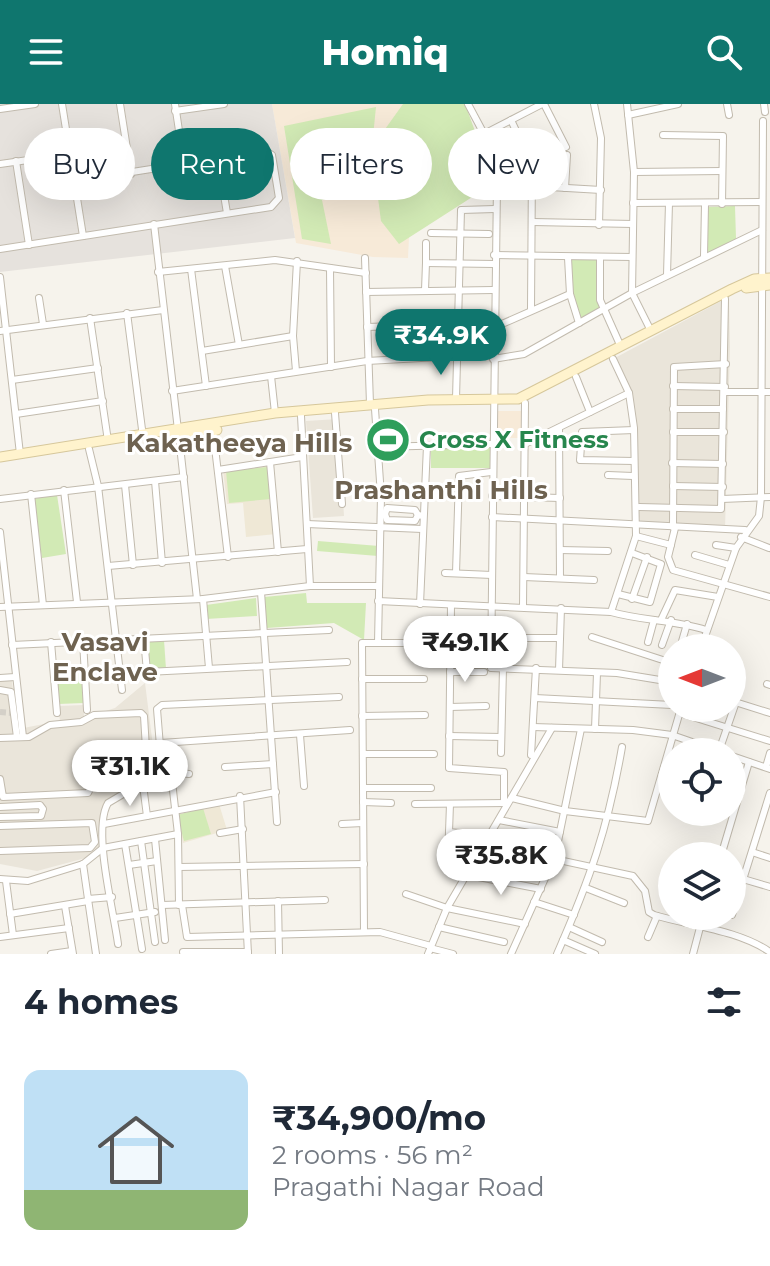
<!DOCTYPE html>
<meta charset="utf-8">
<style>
:root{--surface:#fff;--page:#f6f6f7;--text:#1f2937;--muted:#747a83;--accent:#0f766e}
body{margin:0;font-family:Montserrat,sans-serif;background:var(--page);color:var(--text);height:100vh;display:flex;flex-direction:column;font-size:30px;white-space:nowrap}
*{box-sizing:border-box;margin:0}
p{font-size:26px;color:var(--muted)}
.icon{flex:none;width:44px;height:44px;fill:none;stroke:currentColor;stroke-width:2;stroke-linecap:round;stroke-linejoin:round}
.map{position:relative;height:850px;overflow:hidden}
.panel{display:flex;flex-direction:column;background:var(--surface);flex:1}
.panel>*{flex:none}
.banner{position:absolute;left:24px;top:24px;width:722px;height:72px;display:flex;gap:16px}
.needle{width:52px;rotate:270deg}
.controls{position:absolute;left:658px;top:530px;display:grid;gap:16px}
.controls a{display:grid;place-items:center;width:88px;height:88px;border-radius:50%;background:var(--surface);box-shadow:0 8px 32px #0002;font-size:40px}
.price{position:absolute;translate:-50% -68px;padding:0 18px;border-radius:28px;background:#fff;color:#222;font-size:26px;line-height:52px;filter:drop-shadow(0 2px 4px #0008)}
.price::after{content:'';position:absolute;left:50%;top:48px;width:24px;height:18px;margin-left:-12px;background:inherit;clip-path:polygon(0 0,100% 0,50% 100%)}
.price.selected{background:var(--accent);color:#fff}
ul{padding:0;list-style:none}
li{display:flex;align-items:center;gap:24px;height:200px;padding:0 24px}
li span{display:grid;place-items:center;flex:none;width:224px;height:160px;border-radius:16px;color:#555}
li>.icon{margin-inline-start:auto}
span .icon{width:96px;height:96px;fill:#fffc;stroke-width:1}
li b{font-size:34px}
h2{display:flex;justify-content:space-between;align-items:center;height:96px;padding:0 24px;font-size:34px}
.pill{padding:0 28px;border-radius:36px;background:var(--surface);box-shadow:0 8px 32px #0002;font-size:28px;line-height:72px}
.pill.selected{background:var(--accent);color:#fff}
header{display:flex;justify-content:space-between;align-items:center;height:104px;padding:0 24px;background:var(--accent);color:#fff;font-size:36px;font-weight:800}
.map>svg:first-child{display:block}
.residential{fill:#eae5da}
.commercial{fill:#f7ead8}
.industrial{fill:#e6e2dd}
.education{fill:#efe8d6}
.green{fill:#d2eab5}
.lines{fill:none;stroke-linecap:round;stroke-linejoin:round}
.street-tunnel{stroke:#d4d0c8;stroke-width:6;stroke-dasharray:6 3;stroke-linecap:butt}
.street-casing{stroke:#c2bbae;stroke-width:8}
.secondary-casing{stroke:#d6c79b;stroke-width:11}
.street{stroke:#fff;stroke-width:6}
.secondary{stroke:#fff3cd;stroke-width:9}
.labels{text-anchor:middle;stroke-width:6;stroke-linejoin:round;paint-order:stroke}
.leisure-label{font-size:24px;font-weight:bold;fill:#27864d;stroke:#fff;text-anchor:start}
.neighbourhood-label{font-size:26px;font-weight:bold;fill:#6e6250;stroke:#fff}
</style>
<header><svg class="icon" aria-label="menu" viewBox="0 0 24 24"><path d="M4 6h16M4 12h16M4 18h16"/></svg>Homiq<svg class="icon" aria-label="search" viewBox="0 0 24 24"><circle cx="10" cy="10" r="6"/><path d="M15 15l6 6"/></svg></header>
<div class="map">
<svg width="770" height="850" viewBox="0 0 770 850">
<rect width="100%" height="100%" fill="#f6f3ec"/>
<g class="residential">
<polygon points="725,195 729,199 730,243 725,426 641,419 636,402 637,323 629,289 613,255"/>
<polygon points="338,315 344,412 313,414 306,317"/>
<polygon points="0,570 11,570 18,625 60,617 58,602 84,601 84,614 115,604 145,579 156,666 103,701 102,740 93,752 37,767 0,760"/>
</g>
<g class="commercial">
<polygon points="272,0 465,0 494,79 409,133 408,154 373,153 296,139"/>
<rect x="498" y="307" width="26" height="27"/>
</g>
<polygon class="industrial" points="0,0 272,0 295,134 0,168"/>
<g class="education">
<polygon points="269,361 276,430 246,433 243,399 227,400 223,366"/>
<polygon points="219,700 227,726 183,739 178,711"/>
</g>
<g class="green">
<polygon points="403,0 465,0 494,79 399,140 381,117 378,94 383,28"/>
<polygon points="376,3 371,52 344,58 348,88 322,96 331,140 302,135 284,22"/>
<polygon points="735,102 736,135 707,149 707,103"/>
<polygon points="571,154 598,155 602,203 580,216 572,189"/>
<polygon points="490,341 490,364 431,364 431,342"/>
<polygon points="268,363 271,395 229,399 226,367"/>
<polygon points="57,391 66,450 42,454 33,395"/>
<polygon points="318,437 379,442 378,452 317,447"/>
<polygon points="306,489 307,499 366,499 364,536 334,519 267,524 264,493"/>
<polygon points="256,494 257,512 206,515 206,501"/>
<polygon points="164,536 166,565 149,566 147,537"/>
<polygon points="80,566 84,599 58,600 56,569"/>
<polygon points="203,704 211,730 184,737 177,711"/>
</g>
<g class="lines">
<polyline class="street-tunnel" points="0,608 14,609"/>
<g class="street-casing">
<g id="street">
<polyline points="62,0 83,132"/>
<polyline points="120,0 131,70"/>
<polyline points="175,0 184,60"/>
<polyline points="468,0 484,30 497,80 491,564 617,569 672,578"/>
<polyline points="544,0 566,43"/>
<polyline points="594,0 601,34 599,121"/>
<polyline points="627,0 634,68 632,189 651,227"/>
<polyline points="727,0 729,11"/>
<polyline points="764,0 765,8"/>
<polyline points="0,5 35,0"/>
<polyline points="175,7 224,0"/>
<polyline points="628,11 678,0"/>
<polyline points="511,16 532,61 531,205"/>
<polyline points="484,30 542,0"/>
<polyline points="663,31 723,32 722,100"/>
<polyline points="218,55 227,109"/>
<polyline points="16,57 29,141"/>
<polyline points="0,60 70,50"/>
<polyline points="634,68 722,67"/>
<polyline points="533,82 601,86"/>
<polyline points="565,84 567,51"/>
<polyline points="633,99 761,98"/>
<polyline points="533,118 633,120"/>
<polyline points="154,120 178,326"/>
<polyline points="431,129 489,130"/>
<polyline points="426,139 426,159 494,160"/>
<polyline points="0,145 271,103 279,94 272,51 266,47 75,77"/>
<polyline points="494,151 632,153"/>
<polyline points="704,152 705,100"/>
<polyline points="600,153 600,196 621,243"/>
<polyline points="365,154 370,300"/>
<polyline points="568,154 570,190 579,219"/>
<polyline points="225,162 239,241"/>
<polyline points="330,164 331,263"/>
<polyline points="191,165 206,282"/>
<polyline points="158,168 275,156 366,169"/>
<polyline points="667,171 669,99"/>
<polyline points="0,173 20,350"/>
<polyline points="425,186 426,159"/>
<polyline points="366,188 493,186"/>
<polyline points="39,194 43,220"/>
<polyline points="127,209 143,333"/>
<polyline points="90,214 108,337"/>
<polyline points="367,223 458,220"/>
<polyline points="493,224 570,190"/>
<polyline points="0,227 163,206"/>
<polyline points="202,247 293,232"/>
<polyline points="493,255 524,250 632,189 762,126"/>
<polyline points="296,267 293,232 297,157"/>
<polyline points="271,272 275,309"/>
<polyline points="576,273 590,308"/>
<polyline points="12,276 98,264"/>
<polyline points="673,282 725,283"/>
<polyline points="172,287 367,257 457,252"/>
<polyline points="725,288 770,288"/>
<polyline points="456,295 461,106 495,105"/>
<polyline points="375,305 381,392 378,539"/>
<polyline points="673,305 723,305"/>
<polyline points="335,309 342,400"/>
<polyline points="16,310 103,297"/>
<polyline points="301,312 310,482"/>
<polyline points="559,324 560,474"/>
<polyline points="634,326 582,328 580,356 634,357"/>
<polyline points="213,327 228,453"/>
<polyline points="673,328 724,328"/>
<polyline points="179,333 197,495"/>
<polyline points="525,340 629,289 613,255"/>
<polyline points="378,343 492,340"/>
<polyline points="89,345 98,382 122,586"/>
<polyline points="270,358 278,448"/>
<polyline points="672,359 723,360"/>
<polyline points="218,366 302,353"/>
<polyline points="608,371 633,372"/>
<polyline points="155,377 162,459"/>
<polyline points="125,381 133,461"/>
<polyline points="673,382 723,383"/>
<polyline points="64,386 77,498"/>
<polyline points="31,390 43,501"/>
<polyline points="492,392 560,394"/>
<polyline points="0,395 184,373"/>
<polyline points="722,395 770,393"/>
<polyline points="639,403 721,405 725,195"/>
<polyline points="381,410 385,410 387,404 415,406 418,411 423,412"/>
<polyline points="385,410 387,416 415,417 418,411"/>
<polyline points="492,413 745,426"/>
<polyline points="307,420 422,425"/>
<polyline points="673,423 674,263 726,260"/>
<polyline points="675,424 668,453 673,466 770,493"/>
<polyline points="0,428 23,633"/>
<polyline points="636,432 671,441"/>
<polyline points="741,433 769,444"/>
<polyline points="716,441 736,444"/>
<polyline points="560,446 608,447"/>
<polyline points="695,451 729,461"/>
<polyline points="108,462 307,445"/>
<polyline points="445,469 492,471"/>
<polyline points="456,469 459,372 491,368"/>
<polyline points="524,473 594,476"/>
<polyline points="261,488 277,718"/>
<polyline points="618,490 650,498 661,460 632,449"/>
<polyline points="203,495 209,564"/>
<polyline points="632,495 647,453"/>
<path d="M378,497L611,508C643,517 674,516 706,526"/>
<polyline points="420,500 427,342"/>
<polyline points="451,501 449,664 504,668 504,699"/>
<polyline points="0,503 203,495 310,482 379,482"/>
<polyline points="523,503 525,299"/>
<polyline points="611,508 636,432 634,324 629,289"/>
<polyline points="661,516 675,486 718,493"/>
<polyline points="592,533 672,559"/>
<polyline points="144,534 147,568 347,558"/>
<polyline points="451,534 560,534"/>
<polyline points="83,537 87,606"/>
<polyline points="51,538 57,609"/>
<polyline points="648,538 654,516"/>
<polyline points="12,541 329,526"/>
<polyline points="662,541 671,516"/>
<polyline points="680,544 687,520"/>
<polyline points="701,544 736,444 759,412 761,393 763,17"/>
<polyline points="559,566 561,504"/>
<polyline points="450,568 484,568"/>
<polyline points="0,574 15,573"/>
<polyline points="362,575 424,575"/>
<polyline points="767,580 770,581"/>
<polyline points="0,586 11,588 17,633"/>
<polyline points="535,594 672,601"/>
<polyline points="735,598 770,609"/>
<polyline points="450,603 486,602"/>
<polyline points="680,609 770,637"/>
<polyline points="362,612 425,611"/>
<polyline points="533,623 633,626 672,631 721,648"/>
<polyline points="595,625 597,569"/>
<polyline points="300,631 304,682"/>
<polyline points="449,632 501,633"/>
<polyline points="0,634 29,633 50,621 81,618 94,611 141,609 144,612 147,661 144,669 97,671 88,689 3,693 0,675"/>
<polyline points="161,639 350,626"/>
<polyline points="719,647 736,598"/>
<polyline points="501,649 503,564"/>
<polyline points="363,650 434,650"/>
<polyline points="531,651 536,564"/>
<polyline points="732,652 770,665"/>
<polyline points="225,663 273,660"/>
<polyline points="766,663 770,649"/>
<polyline points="162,667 157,605 162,601 339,593"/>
<polyline points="171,669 178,730 179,801"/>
<polyline points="143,681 147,712"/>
<polyline points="363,684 431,684"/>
<polyline points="240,692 248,850"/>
<polyline points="512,694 565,707 648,717 681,604"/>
<polyline points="363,698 391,699"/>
<polyline points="415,700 506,699"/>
<polyline points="0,703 40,701 43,705 41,712 0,713"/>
<polyline points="499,716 560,728"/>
<polyline points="104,720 276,688"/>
<polyline points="342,720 363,719"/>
<polyline points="0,722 92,719 95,738 90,744 0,747"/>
<polyline points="449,728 491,732"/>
<polyline points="220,729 243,725"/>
<polyline points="155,735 165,836"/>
<polyline points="141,737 155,838"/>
<polyline points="125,740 142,845"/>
<path d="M485,740L633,772L645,787L649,808L654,811C691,822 738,826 770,848"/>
<polyline points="752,748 770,754"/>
<polyline points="721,752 749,658"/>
<polyline points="448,756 450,700"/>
<polyline points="83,760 88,795 112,793"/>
<polyline points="129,761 157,757"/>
<polyline points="179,763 364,760"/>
<polyline points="468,771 541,785"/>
<polyline points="0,775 28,777 83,760 103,744 178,730"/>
<polyline points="743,775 770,783"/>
<polyline points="6,777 13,831"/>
<polyline points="586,784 624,799"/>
<polyline points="406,790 447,804 525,820"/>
<polyline points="88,795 96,850"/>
<polyline points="278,797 279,850"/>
<polyline points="534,798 574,811"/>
<polyline points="162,801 325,796"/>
<polyline points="182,801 187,833 380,828 431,842"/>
<polyline points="65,802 73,850"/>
<polyline points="10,810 88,797"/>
<polyline points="732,811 770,689"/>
<polyline points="115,814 155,808"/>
<polyline points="439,823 504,838"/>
<polyline points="569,823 602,838"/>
<polyline points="364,828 362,539 431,539"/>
<polyline points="0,833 69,824"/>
<polyline points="648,833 657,812"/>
<polyline points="563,836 595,850"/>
<path d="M118,840C114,808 92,726 108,699L162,667L189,670"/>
<polyline points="430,844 453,850"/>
<polyline points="183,848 248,848"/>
<polyline points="51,850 72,847"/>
<polyline points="428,850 447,804 552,624"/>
<polyline points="511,850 555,752 581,625"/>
<path d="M557,850C590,775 608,724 622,643"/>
<polyline points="693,850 703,812"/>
</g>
</g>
<g class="secondary-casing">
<g id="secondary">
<polyline points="746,184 770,181"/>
<polyline points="165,334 217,326"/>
<polyline points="0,353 275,309 428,296 518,295 732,185 754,175 770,174"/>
</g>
</g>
<use href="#street" class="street"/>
<use href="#secondary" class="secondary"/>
</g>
<defs>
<g id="stadium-disc" transform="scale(2.3)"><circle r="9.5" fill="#2e9e5b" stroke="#fff"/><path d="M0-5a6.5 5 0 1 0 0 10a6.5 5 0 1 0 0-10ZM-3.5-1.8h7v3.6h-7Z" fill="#fff"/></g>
</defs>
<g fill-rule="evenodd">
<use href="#stadium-disc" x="388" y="336"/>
</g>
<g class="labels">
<g class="leisure-label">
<text x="419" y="344">Cross X Fitness</text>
</g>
<g class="neighbourhood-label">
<text x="239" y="348">Kakatheeya Hills</text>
<text x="441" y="395">Prashanthi Hills</text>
<text x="105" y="547">Vasavi<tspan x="105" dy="30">Enclave</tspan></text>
</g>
</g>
</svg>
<div class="controls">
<a><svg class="needle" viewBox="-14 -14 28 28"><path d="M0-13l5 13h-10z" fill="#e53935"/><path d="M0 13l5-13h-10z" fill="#747a83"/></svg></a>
<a><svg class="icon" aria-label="locate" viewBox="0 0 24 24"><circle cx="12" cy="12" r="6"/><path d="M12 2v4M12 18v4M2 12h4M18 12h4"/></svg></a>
<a><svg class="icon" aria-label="layers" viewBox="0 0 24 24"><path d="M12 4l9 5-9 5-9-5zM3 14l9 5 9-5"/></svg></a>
</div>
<b class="price selected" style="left:441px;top:273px">₹34.9K</b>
<b class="price" style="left:465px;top:580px">₹49.1K</b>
<b class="price" style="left:130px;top:704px">₹31.1K</b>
<b class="price" style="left:501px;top:793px">₹35.8K</b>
<div class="banner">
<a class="pill">Buy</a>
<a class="pill selected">Rent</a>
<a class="pill">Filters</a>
<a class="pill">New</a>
</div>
</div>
<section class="panel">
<h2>4 homes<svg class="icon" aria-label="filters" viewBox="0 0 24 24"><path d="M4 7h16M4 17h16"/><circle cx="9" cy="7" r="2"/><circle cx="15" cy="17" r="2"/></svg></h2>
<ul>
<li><span style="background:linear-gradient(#bfe0f5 75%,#8fb573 0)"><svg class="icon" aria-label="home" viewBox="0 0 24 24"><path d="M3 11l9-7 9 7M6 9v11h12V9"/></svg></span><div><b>₹34,900/mo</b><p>2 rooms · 56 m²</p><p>Pragathi Nagar Road</p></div></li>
</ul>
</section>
